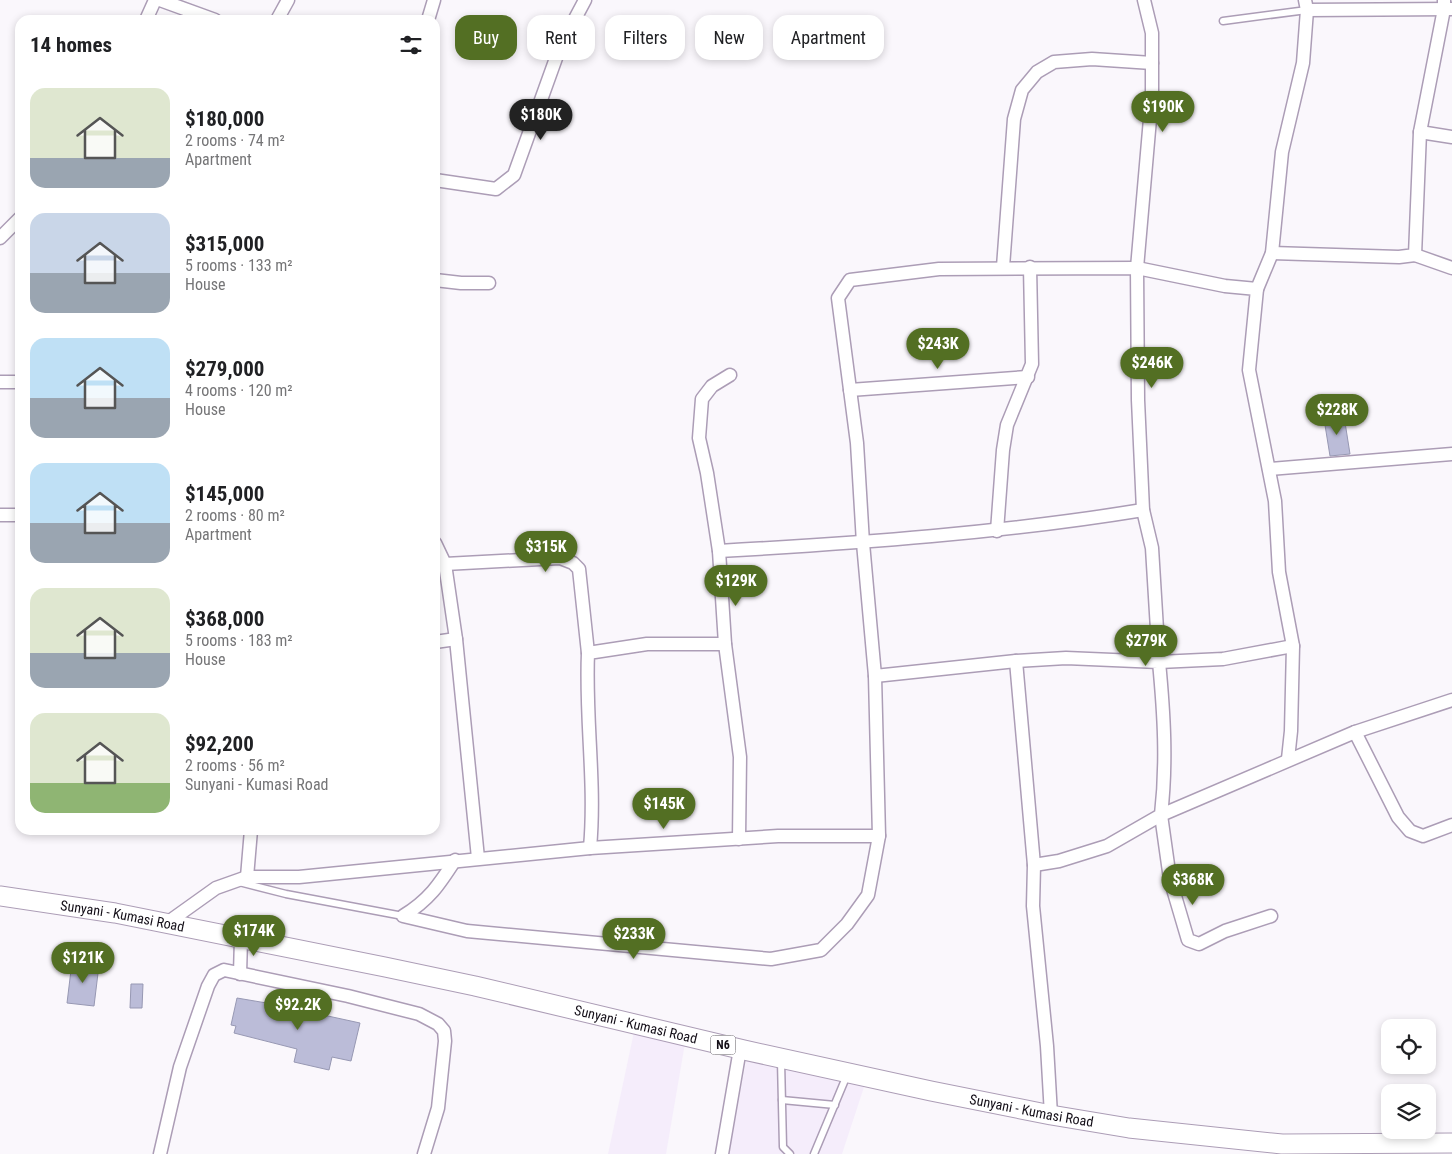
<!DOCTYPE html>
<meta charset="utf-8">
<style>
:root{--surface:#fff;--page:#f2f2f2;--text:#202124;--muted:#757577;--accent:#536f23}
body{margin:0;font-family:"Roboto Condensed",sans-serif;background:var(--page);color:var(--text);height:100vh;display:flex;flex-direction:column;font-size:19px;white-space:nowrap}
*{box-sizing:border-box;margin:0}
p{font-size:16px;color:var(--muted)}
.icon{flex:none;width:28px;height:28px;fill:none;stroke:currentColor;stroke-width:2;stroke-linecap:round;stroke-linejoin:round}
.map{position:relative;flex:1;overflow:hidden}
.details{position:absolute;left:15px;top:15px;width:425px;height:820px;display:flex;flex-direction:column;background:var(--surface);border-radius:15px;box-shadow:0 2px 8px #0003}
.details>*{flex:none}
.banner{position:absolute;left:455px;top:15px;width:475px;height:45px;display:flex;gap:10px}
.fabs{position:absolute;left:1381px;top:1019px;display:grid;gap:10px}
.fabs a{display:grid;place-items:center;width:55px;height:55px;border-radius:10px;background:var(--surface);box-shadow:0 2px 8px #0003;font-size:25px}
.price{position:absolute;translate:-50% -42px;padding:0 11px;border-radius:18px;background:var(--accent);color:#fff;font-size:16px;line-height:32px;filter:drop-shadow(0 1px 2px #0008)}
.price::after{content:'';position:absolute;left:50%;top:30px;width:15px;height:11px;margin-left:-8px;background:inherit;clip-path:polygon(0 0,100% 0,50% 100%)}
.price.selected{background:#222;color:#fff}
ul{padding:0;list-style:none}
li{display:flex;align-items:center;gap:15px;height:125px;padding:0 15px}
li span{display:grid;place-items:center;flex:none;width:140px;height:100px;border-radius:15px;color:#555}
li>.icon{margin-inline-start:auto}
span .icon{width:60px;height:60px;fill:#fffc;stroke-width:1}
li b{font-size:21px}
h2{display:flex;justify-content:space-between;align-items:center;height:60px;padding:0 15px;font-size:21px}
.chip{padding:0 18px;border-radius:15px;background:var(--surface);box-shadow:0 2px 8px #0003;font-size:18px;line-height:45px}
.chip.selected{background:var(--accent);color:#fff}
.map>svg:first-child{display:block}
.built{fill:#f5edfb}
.building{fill:#bbbcd8;stroke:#9798b3}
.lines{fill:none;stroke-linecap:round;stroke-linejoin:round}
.lane-casing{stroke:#ac9db6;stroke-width:9}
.street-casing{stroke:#ac9db6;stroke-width:15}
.primary-casing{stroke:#ac9db6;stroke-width:21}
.lane{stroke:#fff;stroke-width:6}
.street{stroke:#fff;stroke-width:12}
.primary{stroke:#fff;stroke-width:19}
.labels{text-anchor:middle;stroke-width:4.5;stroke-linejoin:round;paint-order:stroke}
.shield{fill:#fff;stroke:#5a565d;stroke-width:1}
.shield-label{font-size:12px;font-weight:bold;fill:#130e17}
.street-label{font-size:14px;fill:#130e17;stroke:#fff}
</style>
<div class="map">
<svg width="1452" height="1154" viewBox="0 0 1452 1154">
<rect width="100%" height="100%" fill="#faf7fc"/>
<g class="built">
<polygon points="634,1032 685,1043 666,1154 608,1154"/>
<polygon points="747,1056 865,1084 842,1154 729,1154"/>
</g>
<g class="building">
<polygon points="1344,416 1350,454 1330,456 1324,419"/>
<polygon points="72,962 99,965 94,1006 67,1003"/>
<polygon points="131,984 143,984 142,1008 130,1008"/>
<polygon points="237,998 290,1007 292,998 307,1002 305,1011 360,1023 351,1061 332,1057 329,1070 294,1062 297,1049 234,1033 236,1026 231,1025"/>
</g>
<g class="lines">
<g class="lane-casing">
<g id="lane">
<polyline points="1223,21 1307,10"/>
<polyline points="239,882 286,894 403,916"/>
<polyline points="781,1061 783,1147 790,1154"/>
<polyline points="782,1100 835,1105"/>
<polyline points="814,1154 847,1075"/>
</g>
</g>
<g class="street-casing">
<g id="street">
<polyline points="160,0 215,20"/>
<polyline points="1144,0 1152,33 1152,96 1137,268 1138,400 1143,510 1152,548 1159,662 1223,659 1293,646"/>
<polyline points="1307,10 1452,9"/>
<polyline points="146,20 155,0"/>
<polyline points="277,20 288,0"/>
<polyline points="428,20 434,0"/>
<polyline points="1420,132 1452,137"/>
<polyline points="435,180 496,189 514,175 560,47 585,0"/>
<polyline points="0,238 20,218"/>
<polyline points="1272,253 1399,257 1415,255 1420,132 1444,9 1444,0"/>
<polyline points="1415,255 1452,268"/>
<polyline points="1003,267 1014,119 1022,90 1037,72 1054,62 1092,59 1152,63"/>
<polyline points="435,280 461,283 489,283"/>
<polyline points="1257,289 1272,253 1282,152 1303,63 1307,10 1305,0"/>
<polyline points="730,375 712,386 702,399 699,438 707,473 719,551 725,644 740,757 739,839"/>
<polyline points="0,382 20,382"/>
<polyline points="850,390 1028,377"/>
<polyline points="1269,469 1452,454"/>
<polyline points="0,515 20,515"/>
<polyline points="997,531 1003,450 1007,425 1032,364 1030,267"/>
<polyline points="435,543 445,564 456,639 478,858"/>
<path d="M719,551C861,543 1002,533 1143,510"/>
<polyline points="445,564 560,558 573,563 579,569 588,653"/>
<polyline points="435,642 456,639"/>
<polyline points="1016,661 1034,865 1033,906 1047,1046 1051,1115"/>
<polyline points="1355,732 1398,817 1410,831 1423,836 1452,825"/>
<path d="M590,848C596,782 585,719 588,653L647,644H725"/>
<path d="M455,860C439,885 429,900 403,916L467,931L771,959L821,950L847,924L868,895L879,836"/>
<path d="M1034,865L1059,861L1107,846L1161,815C1167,763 1164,714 1159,662L1066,658L1016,661L875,676L863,543L857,443L838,298L850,280L939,269L1137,268L1225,286L1257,289L1249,370L1275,501L1279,572L1293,646L1291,731L1288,759"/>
<polyline points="247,877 251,830"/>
<polyline points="1271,916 1225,931 1199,944 1188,940 1170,879 1161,815 1355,732 1452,700"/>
<polyline points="167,923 216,888 247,877 299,877 590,848 778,836 879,836 875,676"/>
<polyline points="240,974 241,939"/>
<polyline points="160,1154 180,1067 208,986 214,975 224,970 348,996 419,1014 438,1024 444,1031 445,1041 438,1108 424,1154"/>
<polyline points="722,1154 740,1049"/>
</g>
</g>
<g class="primary-casing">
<g id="primary">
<path id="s1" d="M0,896L115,913L385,967L475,986L744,1050L931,1091L1051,1115L1129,1128L1282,1144L1452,1143"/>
</g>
</g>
<use href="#lane" class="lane"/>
<use href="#street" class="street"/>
<use href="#primary" class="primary"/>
</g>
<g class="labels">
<rect class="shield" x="710.5" y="1035.5" width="25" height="19" rx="4"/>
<g class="shield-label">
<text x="723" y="1049">N6</text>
</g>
<g class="street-label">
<text dy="5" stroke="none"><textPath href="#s1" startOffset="124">Sunyani - Kumasi Road</textPath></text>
<text dy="5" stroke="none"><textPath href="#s1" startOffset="649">Sunyani - Kumasi Road</textPath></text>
<text dy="5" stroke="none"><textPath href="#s1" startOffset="1054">Sunyani - Kumasi Road</textPath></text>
</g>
</g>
</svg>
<div class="fabs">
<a><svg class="icon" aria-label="locate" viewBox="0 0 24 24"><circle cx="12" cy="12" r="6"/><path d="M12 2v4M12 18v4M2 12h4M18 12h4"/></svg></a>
<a><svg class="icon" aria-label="layers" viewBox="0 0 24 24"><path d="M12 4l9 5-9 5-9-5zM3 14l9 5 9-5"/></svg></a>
</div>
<b class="price" style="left:1163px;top:133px">$190K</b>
<b class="price selected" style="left:541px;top:141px">$180K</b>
<b class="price" style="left:938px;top:370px">$243K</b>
<b class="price" style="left:1152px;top:389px">$246K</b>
<b class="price" style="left:1337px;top:436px">$228K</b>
<b class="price" style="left:546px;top:573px">$315K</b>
<b class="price" style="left:736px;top:607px">$129K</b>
<b class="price" style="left:1146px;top:667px">$279K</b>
<b class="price" style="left:664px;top:830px">$145K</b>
<b class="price" style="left:1193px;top:906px">$368K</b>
<b class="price" style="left:254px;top:957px">$174K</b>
<b class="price" style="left:634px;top:960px">$233K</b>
<b class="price" style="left:83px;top:984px">$121K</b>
<b class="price" style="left:298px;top:1031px">$92.2K</b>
<div class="banner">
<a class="chip selected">Buy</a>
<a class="chip">Rent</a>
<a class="chip">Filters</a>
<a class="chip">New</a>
<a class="chip">Apartment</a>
</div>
<section class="details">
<h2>14 homes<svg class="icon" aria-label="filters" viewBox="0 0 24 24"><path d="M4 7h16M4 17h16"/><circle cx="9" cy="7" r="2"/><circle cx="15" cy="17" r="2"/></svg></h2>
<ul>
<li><span style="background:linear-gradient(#dfe7d0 70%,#9aa5b1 0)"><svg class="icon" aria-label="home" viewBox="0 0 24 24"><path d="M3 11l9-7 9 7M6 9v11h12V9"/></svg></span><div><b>$180,000</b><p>2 rooms · 74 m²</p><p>Apartment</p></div></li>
<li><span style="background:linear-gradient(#c9d6e8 60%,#9aa5b1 0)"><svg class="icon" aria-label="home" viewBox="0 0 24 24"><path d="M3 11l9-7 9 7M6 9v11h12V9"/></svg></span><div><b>$315,000</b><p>5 rooms · 133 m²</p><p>House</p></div></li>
<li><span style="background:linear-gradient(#bfe0f5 60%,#9aa5b1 0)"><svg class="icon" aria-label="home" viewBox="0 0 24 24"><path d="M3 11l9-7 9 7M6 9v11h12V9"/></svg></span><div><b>$279,000</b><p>4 rooms · 120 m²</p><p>House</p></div></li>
<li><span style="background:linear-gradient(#bfe0f5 60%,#9aa5b1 0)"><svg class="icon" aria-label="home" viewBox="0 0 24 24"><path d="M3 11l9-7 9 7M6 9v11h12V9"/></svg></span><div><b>$145,000</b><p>2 rooms · 80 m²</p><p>Apartment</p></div></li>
<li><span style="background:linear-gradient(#dfe7d0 65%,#9aa5b1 0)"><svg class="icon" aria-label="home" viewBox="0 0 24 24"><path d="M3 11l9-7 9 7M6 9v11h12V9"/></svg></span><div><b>$368,000</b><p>5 rooms · 183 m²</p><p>House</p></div></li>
<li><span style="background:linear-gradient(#dfe7d0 70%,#8fb573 0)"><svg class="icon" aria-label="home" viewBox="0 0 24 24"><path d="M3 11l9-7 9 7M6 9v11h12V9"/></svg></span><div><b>$92,200</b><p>2 rooms · 56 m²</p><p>Sunyani - Kumasi Road</p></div></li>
</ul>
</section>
</div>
